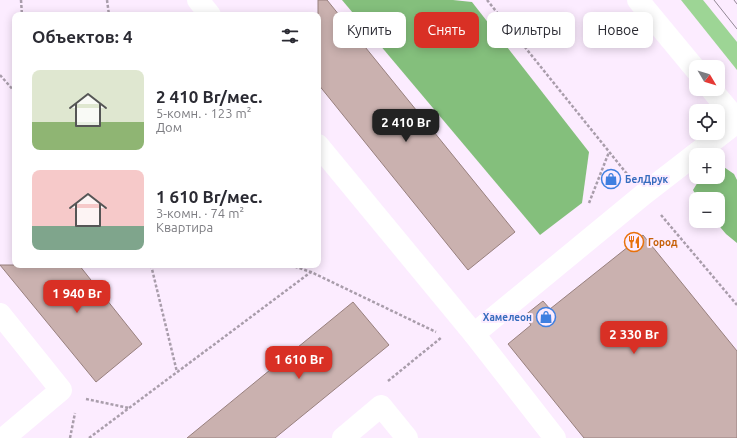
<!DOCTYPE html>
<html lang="ru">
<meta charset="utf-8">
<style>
:root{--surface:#fff;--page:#f2f2f3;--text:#2b2b33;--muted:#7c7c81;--accent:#d93025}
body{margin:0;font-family:Ubuntu,sans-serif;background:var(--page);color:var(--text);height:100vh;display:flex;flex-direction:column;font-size:15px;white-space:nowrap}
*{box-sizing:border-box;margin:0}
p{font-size:13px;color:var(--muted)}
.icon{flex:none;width:22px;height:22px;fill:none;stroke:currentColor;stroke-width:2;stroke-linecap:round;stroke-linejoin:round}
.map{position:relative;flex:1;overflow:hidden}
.details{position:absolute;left:12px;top:12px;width:309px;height:256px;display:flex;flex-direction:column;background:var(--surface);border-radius:8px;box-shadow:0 2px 10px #0003}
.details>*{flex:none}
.top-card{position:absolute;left:333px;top:12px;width:344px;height:36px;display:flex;gap:8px}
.needle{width:26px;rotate:128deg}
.buttons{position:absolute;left:689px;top:60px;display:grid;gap:8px}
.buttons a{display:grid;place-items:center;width:36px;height:36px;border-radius:8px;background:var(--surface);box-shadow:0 2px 10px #0003;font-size:20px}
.price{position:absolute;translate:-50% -34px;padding:0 9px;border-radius:8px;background:var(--accent);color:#fff;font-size:13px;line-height:26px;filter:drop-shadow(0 1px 2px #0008)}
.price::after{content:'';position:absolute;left:50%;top:24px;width:12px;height:9px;margin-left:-6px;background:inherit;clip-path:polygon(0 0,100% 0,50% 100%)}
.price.selected{background:#222;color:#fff}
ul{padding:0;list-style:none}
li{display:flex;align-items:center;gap:12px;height:100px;padding:0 20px}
li span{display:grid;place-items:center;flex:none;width:112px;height:80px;border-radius:8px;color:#555}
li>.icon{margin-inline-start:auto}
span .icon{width:48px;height:48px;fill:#fffc;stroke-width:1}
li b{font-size:17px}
h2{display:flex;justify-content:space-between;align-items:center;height:48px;padding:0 20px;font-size:17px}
.tag{padding:0 14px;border-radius:8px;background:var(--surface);box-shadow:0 2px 10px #0003;font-size:14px;line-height:36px}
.tag.selected{background:var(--accent);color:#fff}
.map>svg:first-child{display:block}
.green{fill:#9dd595}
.forest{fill:#84bf7c}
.building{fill:#cab1af;stroke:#98807e}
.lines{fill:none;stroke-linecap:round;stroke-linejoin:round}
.path{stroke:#a99dab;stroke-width:2.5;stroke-dasharray:3 2;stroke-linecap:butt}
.minor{stroke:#fff;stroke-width:22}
.major{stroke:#fff;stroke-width:22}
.tram{stroke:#918794;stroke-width:1}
.labels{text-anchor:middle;stroke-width:4;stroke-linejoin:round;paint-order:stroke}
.shop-label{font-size:10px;font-weight:bold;fill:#366cbe;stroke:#fcecff;text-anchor:start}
.food-label{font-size:10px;font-weight:bold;fill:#c56008;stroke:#fcecff;text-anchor:start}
</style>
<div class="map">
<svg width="737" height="438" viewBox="0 0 737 438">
<rect width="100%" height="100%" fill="#fcecff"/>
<polygon class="green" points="681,0 703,0 737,42 737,70"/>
<g class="forest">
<polygon points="342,0 453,0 472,2 589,152 582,203 540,235"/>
<polygon points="718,163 734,174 737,180 737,243 726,234 715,221 718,221 718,199 698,199 693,190 701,177 718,177"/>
</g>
<g class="building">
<polygon points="318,0 327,0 515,232 468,270 318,84"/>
<polygon points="643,235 737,351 737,438 584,438 508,344 531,325 524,316 543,301 550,309"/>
<polygon points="0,265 79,265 142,344 96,382"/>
<polygon points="353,302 389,345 275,438 187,438"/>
</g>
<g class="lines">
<g class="path">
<polyline points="21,0 22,15"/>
<polyline points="107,0 109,15"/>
<polyline points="487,0 627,174"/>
<polyline points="0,75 15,92"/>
<polyline points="589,203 609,152"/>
<polyline points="661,215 737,305"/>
<polyline points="151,265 177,372"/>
<polyline points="290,265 311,272 436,332"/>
<polyline points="388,381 442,337"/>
<polyline points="86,399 129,408"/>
<polyline points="70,438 75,413"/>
<polyline points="89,438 311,272"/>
</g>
<g class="minor">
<polyline points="198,0 210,15"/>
<polyline points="318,145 474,334"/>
<polyline points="0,314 61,390 4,438"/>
<polyline points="343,438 381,406 407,438"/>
<polyline points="555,438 474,334 644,194 737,122"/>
</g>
<g class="major">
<polyline points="638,0 696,70"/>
<polyline points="711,89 737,120"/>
</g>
<g class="tram">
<polyline points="714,0 737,29"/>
<polyline points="734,0 737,4"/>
</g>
</g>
<defs>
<g id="shop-ring" transform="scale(1)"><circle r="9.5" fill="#fcecff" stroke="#3f7fe0" stroke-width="1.5"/><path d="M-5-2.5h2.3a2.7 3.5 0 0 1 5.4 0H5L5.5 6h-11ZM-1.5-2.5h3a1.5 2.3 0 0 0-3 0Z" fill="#3f7fe0"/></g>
<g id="restaurant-ring" transform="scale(1)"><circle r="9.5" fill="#fcecff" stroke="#e8710a" stroke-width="1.5"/><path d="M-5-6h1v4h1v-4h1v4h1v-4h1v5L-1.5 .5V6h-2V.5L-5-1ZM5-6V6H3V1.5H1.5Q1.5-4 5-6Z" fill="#e8710a"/></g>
</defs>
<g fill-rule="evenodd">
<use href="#shop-ring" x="611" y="179"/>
<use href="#restaurant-ring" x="634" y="242"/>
<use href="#shop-ring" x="546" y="317"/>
</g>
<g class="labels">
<g class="shop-label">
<text x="625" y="183">БелДрук</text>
<text x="532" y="321" text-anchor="end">Хамелеон</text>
</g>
<g class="food-label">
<text x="648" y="246">Город</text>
</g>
</g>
</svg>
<div class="buttons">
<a><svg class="needle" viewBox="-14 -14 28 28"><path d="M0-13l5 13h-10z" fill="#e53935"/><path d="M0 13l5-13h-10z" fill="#7c7c81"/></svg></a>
<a><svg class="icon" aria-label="locate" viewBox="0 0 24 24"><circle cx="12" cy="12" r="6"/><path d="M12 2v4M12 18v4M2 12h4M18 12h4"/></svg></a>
<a>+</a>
<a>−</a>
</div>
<b class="price selected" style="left:406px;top:143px">2 410 Br</b>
<b class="price" style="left:77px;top:314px">1 940 Br</b>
<b class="price" style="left:634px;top:355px">2 330 Br</b>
<b class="price" style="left:299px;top:380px">1 610 Br</b>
<div class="top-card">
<a class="tag">Купить</a>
<a class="tag selected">Снять</a>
<a class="tag">Фильтры</a>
<a class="tag">Новое</a>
</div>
<section class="details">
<h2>Объектов: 4<svg class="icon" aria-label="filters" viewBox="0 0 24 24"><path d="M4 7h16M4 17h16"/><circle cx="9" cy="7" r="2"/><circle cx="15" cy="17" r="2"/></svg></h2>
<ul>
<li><span style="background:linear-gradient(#dfe7d0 65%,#8fb573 0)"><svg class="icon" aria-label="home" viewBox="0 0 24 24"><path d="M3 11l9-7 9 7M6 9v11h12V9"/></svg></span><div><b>2 410 Br/мес.</b><p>5-комн. · 123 m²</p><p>Дом</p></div></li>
<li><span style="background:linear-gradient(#f6c9c9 70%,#7fa58c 0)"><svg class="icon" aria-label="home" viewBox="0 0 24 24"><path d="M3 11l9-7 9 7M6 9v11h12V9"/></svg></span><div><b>1 610 Br/мес.</b><p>3-комн. · 74 m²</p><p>Квартира</p></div></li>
</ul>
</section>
</div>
